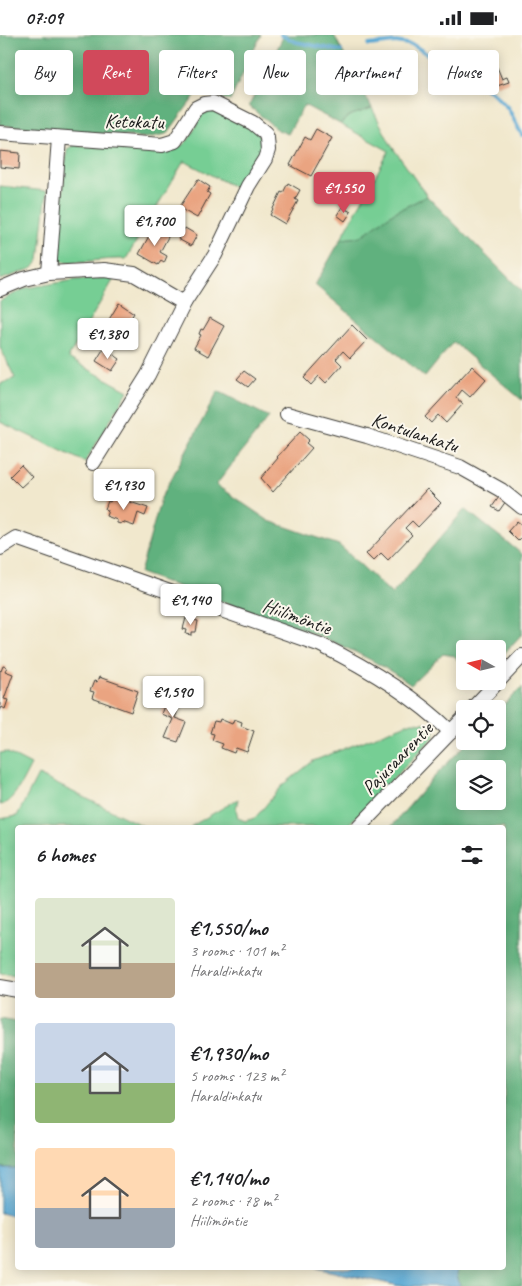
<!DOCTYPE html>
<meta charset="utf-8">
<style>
:root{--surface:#fff;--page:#f2f2f2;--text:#202124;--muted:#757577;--accent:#d1495b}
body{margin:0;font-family:Caveat,sans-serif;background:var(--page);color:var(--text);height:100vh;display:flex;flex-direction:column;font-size:19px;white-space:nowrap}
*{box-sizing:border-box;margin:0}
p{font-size:16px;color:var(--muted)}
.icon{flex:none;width:28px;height:28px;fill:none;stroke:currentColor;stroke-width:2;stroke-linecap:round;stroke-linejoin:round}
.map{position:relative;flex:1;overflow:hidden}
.side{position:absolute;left:15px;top:790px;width:491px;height:445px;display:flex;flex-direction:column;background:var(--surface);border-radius:5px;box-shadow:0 2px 12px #0003}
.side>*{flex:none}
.hud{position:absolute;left:15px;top:15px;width:492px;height:45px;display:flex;gap:10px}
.needle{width:32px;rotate:278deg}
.buttons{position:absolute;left:456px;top:605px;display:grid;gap:10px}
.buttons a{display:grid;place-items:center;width:50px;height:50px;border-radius:5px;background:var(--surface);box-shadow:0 2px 12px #0003;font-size:25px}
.price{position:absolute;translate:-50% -42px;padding:0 11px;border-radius:5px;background:#fff;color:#222;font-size:16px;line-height:32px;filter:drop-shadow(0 1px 2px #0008)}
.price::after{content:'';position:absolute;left:50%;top:30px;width:15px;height:11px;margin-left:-8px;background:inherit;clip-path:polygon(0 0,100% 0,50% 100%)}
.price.on{background:var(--accent);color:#fff}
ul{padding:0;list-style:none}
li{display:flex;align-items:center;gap:15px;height:125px;padding:0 20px}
li span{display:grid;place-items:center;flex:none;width:140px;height:100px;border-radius:5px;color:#555}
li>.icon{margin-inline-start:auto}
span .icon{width:60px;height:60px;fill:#fffc;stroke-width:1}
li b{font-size:21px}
h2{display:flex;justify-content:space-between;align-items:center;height:60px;padding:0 20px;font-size:21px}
.pill{padding:0 18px;border-radius:5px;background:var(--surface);box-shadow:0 2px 12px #0003;font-size:18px;line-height:45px}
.pill.on{background:var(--accent);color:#fff}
.status{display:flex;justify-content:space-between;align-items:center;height:35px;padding:0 25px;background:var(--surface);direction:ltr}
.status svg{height:14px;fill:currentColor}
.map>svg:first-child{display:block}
.green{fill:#76ce94;stroke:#497558}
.forest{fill:#60b17e;stroke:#3e664d;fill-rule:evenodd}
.water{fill:#5aa9d4;stroke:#3b6278}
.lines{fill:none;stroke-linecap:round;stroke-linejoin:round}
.stream{stroke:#5aa9d4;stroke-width:4}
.building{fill:#eaa481}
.street-casing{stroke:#3c3b37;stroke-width:16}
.street{stroke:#fff;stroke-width:14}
.labels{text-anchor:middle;stroke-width:4;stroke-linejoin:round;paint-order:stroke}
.street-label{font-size:20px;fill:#1c1c1c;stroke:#fbf7ec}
</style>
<div class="status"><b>07:09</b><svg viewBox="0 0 49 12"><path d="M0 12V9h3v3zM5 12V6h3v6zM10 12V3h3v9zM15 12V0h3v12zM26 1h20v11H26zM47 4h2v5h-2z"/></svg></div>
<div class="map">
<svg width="522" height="1251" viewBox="0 0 522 1251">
<rect width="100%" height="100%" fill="#fbf7ec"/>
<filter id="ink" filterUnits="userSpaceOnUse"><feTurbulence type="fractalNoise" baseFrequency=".02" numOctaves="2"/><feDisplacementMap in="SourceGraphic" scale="10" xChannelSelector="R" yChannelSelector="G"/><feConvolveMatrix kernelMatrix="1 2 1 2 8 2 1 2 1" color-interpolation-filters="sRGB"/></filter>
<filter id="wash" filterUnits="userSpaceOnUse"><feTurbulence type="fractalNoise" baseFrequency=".0096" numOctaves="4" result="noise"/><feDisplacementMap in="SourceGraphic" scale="20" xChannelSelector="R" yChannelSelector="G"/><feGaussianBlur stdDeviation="1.12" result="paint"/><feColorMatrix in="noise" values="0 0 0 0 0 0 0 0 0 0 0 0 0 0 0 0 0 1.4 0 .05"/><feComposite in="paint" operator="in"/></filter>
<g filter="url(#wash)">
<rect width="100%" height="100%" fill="#f1e8cd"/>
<g class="green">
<polygon points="372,73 391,110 427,161 393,178 360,202 341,204 389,116 340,89 349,81"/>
<path d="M212,76L257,96L263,111L258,126L240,155L184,126L126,224C104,223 82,229 60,226L57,219L67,114L74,110L162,117C190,112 190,102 202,79Z"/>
<polygon points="0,151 47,156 39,225 33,233 0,245"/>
<polygon points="115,242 68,323 128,356 85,427 0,387 0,349 15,343 0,312 0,266 26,253 75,245"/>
<polygon points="412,687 427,688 435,694 434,702 346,792 190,792 238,764 236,774 238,783 245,786 255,783 282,751 313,726"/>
<path d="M6,717L31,730C25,741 13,769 0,770V718Z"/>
<polygon points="38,740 145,792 18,792 17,941 0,939 0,784 17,781"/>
</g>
<g class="forest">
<polygon points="0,0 261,0 230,66 200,54 167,99 146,103 0,90"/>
<polygon points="284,0 334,0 372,73 349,81 340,89 304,70 288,99 278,95 249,71"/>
<polygon points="427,161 522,256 522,365 453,307 425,342 315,250 341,204 360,202 393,178"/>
<path d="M218,356L269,382L216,450L269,486L339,510L392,559L465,474L522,519V599L498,625V614H465V637L455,621L443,619L411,650C364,616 310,597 256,578C217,565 179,552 140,538L161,463Z"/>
<path d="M522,652V1251H460L457,1240L458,1233L504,1232V792H391L433,743L469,706H498V677ZM465,734H498V766H465Z"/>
<polygon points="0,984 17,987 18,1133 0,1133"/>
</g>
<g class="water">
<polygon points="0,1133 17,1133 17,1182 0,1178"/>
<polygon points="315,1233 458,1233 457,1240 460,1251 400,1251"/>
</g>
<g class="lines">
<g class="stream">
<polyline points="281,0 296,7 341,16"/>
<polyline points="369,10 396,7 413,10 468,45 492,57 508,73 522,100"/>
</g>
</g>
<g id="blocks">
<g class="building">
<polygon points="497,32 502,44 507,42 509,47 497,51 491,34"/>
<polygon points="316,94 332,103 311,141 290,130 305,102 310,105"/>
<polygon points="0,116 20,118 19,134 0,132"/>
<polygon points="198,144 210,152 207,157 210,159 197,183 179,173"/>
<polygon points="288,148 300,155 295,164 298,166 285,189 270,180 281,157 283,158"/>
<polygon points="342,172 351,177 345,186 337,180"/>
<polygon points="154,192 169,200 160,217 167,221 164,228 161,226 158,230 139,219"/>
<polygon points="185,193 197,200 191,211 178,204"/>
<polygon points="119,268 134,278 120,301 112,296 109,300 102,296"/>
<polygon points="210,283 224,291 208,321 194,313 201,300 199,299 201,294 203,295"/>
<polygon points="352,290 367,305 350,323 343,316 336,324 342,330 326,348 319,341 311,350 304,343"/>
<polygon points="104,313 120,324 112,336 96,326"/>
<polygon points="472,331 486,344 470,362 462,355 456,363 463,369 446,388 438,380 431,388 425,382"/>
<polygon points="244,336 255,344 248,352 237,344"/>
<polygon points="300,397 309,405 306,408 312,413 273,457 261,443 278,423 277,422"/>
<polygon points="21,430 32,442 21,452 10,441"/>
<polygon points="427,454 441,468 418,492 412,486 405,493 412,500 388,525 381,518 373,526 366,519"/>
<polygon points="112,461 148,473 145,481 138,478 134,491 122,487 121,489 117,488 117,485 106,481 108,475 105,474 108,466 110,467"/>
<polygon points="499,462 506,466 499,476 492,472"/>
<polygon points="517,486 522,490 522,502 518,506 508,496"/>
<polygon points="186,583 198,586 196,597 192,597 192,600 186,599 187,595 183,594"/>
<polygon points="3,631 7,632 5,636 13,639 4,664 8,665 5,674 2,672 0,676 0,635 1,636"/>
<polygon points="99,642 138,656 131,677 92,663 94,657 90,656 94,646 97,647"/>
<polygon points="168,660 182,665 175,683 186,687 178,707 165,703 173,684 161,679"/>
<polygon points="220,684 232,689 234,684 242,687 241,691 254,696 247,717 236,713 234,718 221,713 223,709 212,705 214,699 210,698 214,686 219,687"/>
</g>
</g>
</g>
<g filter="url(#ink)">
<use href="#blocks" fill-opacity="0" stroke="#3c3b37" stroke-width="1"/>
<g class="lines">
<g class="street-casing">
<g id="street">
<polyline points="0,98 162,110 175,106 196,73 204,69 213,68 253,88 265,98 267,103 268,115 265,124 248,151 215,220 184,268 148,340 93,428"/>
<polyline points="49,238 59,103"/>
<polyline points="0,254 24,244 49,238 104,235 134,239 184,268"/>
<polyline points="287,379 367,401 460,432 501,455 522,472"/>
<path d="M0,513L16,503L321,610C366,632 415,662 451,697"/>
<polyline points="472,674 522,621"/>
<polyline points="359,792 465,682"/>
<polyline points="0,952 18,955"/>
</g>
</g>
<use href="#street" class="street"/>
</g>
</g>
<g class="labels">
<g class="street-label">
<text transform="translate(134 86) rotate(1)" y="7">Ketokatu</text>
<text transform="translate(415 397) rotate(18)" y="7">Kontulankatu</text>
<text transform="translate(297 581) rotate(20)" y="7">Hiilimöntie</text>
<text transform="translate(397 723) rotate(-46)" y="7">Pajusaarentie</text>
</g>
</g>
</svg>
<div class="buttons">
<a><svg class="needle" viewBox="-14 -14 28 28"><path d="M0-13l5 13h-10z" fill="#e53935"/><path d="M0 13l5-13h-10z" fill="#757577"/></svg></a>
<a><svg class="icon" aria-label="locate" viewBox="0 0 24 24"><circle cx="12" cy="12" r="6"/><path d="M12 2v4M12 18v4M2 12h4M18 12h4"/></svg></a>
<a><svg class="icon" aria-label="layers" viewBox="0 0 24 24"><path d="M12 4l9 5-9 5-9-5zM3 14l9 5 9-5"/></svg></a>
</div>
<b class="price on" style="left:344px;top:179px">€1,550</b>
<b class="price" style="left:155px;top:212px">€1,700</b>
<b class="price" style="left:108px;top:325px">€1,380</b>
<b class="price" style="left:124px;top:476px">€1,930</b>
<b class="price" style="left:191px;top:591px">€1,140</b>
<b class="price" style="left:173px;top:683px">€1,590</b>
<div class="hud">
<a class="pill">Buy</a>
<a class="pill on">Rent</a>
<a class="pill">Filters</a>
<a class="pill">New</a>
<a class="pill">Apartment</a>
<a class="pill">House</a>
</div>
<section class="side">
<h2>6 homes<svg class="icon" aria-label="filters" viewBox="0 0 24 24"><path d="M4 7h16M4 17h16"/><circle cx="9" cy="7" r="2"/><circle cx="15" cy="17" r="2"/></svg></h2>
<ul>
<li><span style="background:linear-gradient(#dfe7d0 65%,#b9a48a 0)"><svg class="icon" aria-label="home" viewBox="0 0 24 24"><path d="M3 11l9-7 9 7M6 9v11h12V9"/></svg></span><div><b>€1,550/mo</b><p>3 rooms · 101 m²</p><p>Haraldinkatu</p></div></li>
<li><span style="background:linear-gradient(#c9d6e8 60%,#8fb573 0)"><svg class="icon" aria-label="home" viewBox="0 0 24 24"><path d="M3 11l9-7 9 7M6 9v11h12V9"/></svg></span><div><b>€1,930/mo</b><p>5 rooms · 123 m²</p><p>Haraldinkatu</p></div></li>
<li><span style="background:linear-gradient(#ffd9b3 60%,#9aa5b1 0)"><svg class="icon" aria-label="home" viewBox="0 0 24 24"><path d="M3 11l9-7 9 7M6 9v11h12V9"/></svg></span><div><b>€1,140/mo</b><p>2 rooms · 78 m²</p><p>Hiilimöntie</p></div></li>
</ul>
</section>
</div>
